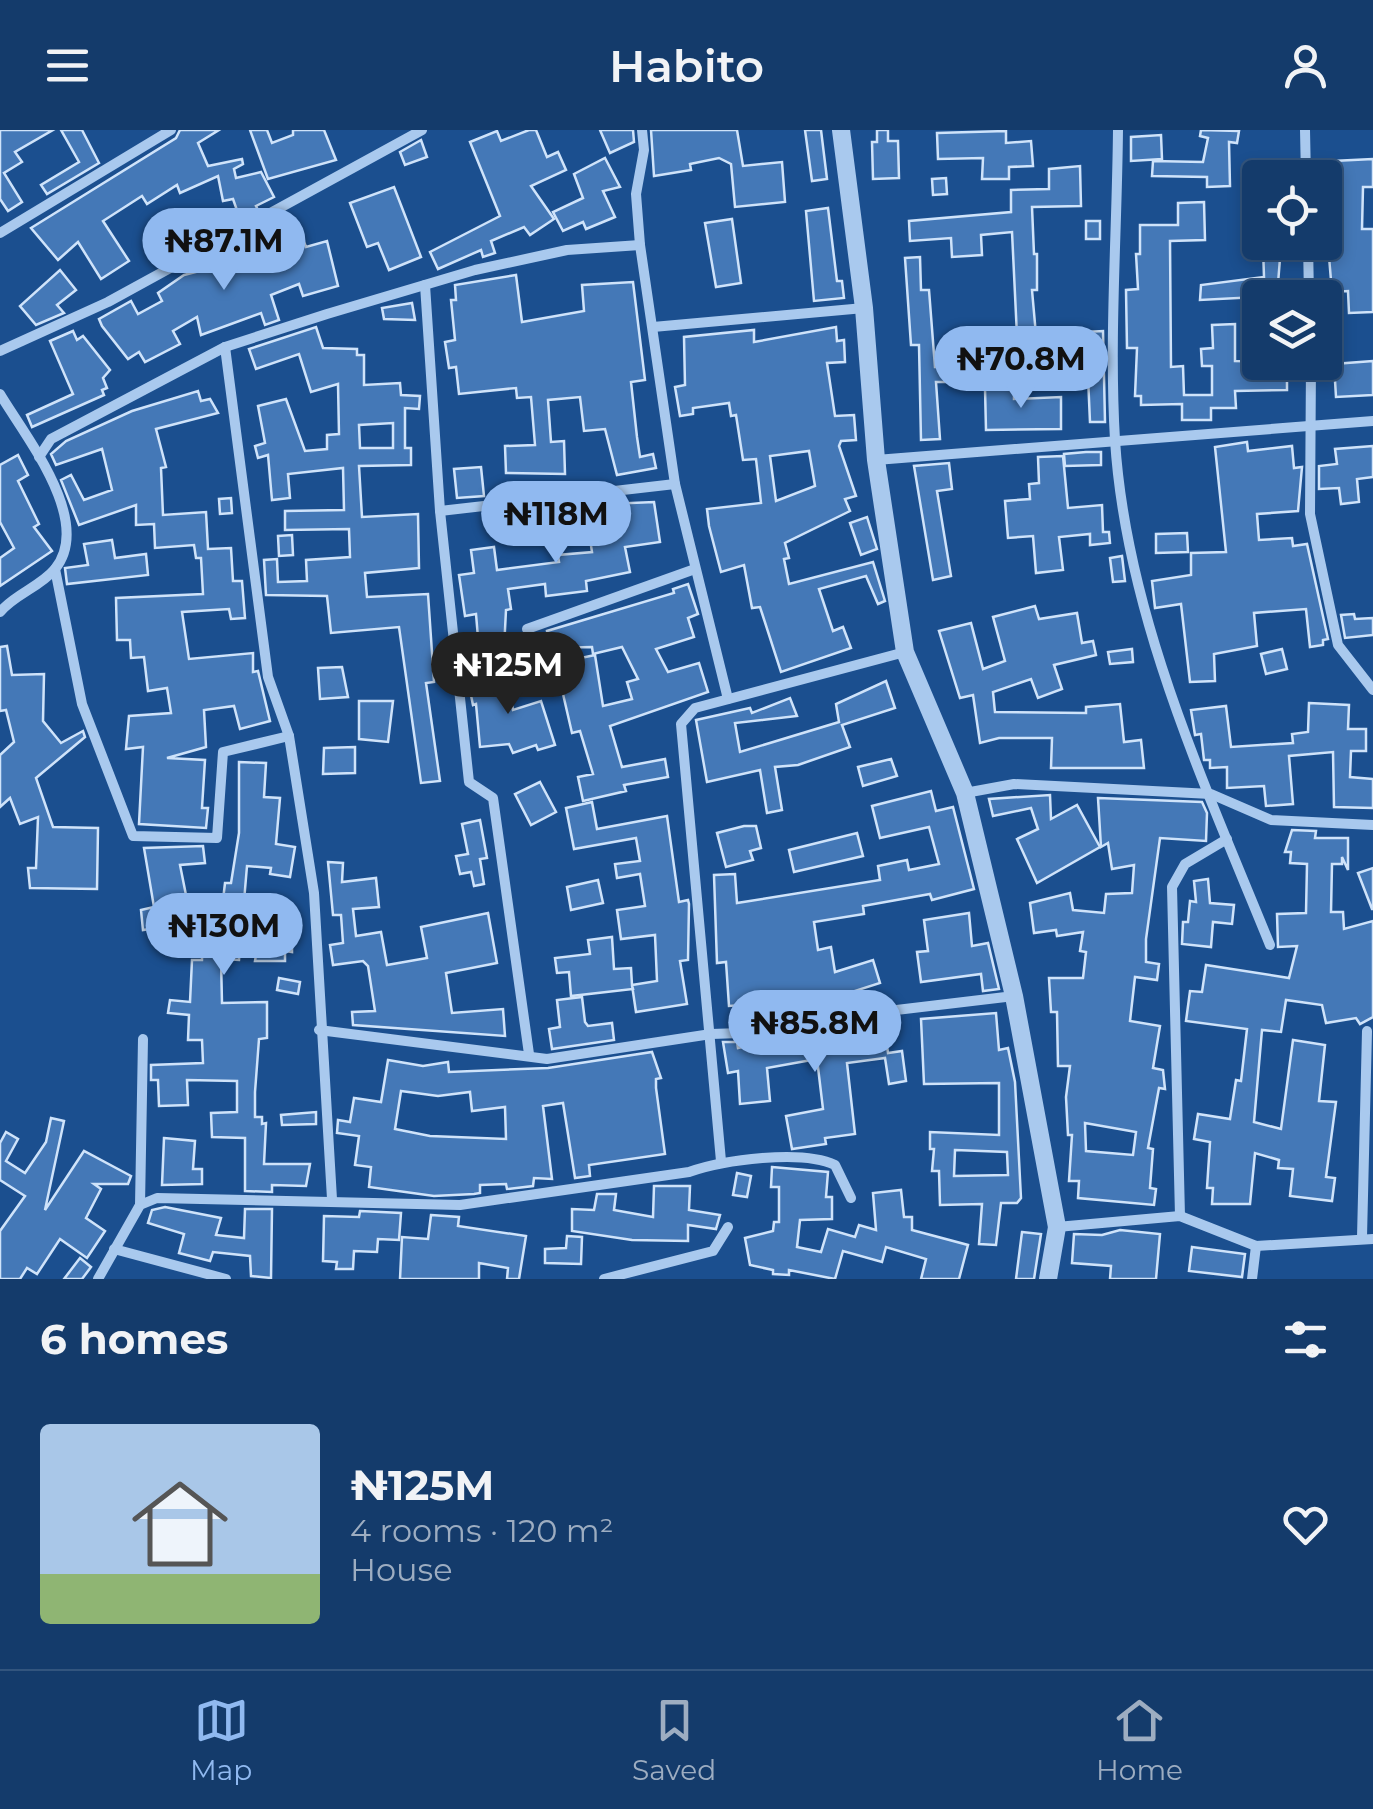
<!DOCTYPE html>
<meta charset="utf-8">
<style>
:root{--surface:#143b6b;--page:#1d4271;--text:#f1f3f6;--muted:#9dadc1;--line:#33557e;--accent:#90b9f0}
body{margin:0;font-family:Montserrat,sans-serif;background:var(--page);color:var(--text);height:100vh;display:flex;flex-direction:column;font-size:38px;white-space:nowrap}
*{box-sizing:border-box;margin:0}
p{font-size:32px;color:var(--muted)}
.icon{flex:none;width:55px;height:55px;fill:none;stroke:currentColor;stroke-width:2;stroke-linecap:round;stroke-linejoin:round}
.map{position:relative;height:1149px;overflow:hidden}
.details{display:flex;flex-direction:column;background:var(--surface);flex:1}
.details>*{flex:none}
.tools{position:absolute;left:1242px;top:30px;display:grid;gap:20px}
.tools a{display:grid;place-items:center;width:100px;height:100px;border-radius:10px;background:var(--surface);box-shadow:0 5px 15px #0003,0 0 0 2px var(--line);font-size:50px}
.price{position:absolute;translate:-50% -85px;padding:0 22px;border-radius:35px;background:var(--accent);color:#111;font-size:32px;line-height:65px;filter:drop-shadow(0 2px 5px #0008)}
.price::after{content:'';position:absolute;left:50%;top:60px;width:30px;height:22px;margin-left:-15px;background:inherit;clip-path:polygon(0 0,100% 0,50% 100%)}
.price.current{background:#222;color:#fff}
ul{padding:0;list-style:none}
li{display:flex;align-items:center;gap:30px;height:250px;padding:0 40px}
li+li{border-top:2px solid var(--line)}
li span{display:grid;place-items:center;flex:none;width:280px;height:200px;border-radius:10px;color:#555}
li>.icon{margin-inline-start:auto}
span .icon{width:120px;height:120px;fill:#fffc;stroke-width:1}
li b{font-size:42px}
h2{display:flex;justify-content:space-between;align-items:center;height:120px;padding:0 40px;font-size:42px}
header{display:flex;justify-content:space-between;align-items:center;height:130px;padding:0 40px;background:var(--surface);font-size:45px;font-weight:600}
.tabs{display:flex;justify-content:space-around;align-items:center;height:140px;border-top:2px solid var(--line);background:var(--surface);font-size:28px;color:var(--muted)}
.tabs a{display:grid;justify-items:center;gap:5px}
.tabs .current{color:var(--accent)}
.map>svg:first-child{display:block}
.building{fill:#4478b7;stroke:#cfe3fa;stroke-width:2.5;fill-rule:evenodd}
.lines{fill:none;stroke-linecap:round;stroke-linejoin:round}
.minor{stroke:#a9c9ee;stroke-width:10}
.tertiary{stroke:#a9c9ee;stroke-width:18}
</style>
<header><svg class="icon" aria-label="menu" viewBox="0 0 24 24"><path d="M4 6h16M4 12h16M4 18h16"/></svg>Habito<svg class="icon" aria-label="person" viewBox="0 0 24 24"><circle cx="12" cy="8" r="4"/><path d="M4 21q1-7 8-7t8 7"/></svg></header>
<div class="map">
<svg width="1373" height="1149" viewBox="0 0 1373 1149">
<rect width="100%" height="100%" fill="#1b4f8f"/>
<g class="building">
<polygon points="0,0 53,0 15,22 22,32 4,43 22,72 8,81 0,69"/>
<polygon points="61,0 82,0 99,33 47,64 41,55 79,32"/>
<polygon points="180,0 219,0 198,13 208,36 242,29 243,34 234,39 236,48 261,42 274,67 256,76 258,80 239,86 233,69 223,71 218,46 180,63 177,55 147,74 142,66 103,91 129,131 101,149 78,112 58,130 31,98 176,8"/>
<polygon points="250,0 267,0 272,13 293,5 293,0 324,0 336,30 268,49"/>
<polygon points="529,0 536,0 547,27 558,22 566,40 531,56 554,89 530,105 524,97 491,111 495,123 483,127 481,120 438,139 430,122 500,86 470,12 497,1 501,11"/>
<polygon points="600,0 633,0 634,12 610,23"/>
<polygon points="651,0 737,0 743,36 782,32 785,72 735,77 731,34 719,28 690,34 691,40 654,46"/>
<polygon points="805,0 821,0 827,49 812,51"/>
<polygon points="877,0 888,0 888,11 898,11 899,48 873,49 872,12 877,12"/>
<polygon points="1201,0 1239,1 1237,13 1229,12 1230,56 1207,57 1207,47 1152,46 1153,31 1203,32 1208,8 1200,6"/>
<polygon points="1006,1 1006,13 1031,11 1033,36 1009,37 1009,49 982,49 983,28 938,29 937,3"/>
<polygon points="1161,5 1162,29 1131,31 1131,7"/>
<polygon points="421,10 427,27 405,35 400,22"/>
<polygon points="605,28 620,57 603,61 615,87 586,99 583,92 563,101 553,82 583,68 574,44"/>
<polygon points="1373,29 1373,57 1363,57 1362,99 1373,99 1373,182 1349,183 1348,161 1332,162 1327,103 1331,103 1333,31"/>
<polygon points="1293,31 1294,48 1275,48 1275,32"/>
<polygon points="1080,36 1081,76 1032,77 1034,124 1037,124 1037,160 1032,160 1036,205 1017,206 1012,102 981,105 982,125 952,127 951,108 910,111 909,91 1011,82 1011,60 1049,59 1049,39"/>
<polygon points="946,48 947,64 933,65 932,49"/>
<polygon points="394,57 421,127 389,140 378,113 367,117 350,73"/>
<polygon points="1204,72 1205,110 1170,111 1171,237 1183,236 1184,265 1212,265 1212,236 1202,236 1201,219 1213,218 1212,195 1235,194 1235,231 1287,232 1287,260 1235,261 1236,278 1211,278 1211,290 1182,290 1182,274 1141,275 1141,266 1135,266 1137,218 1127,218 1126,160 1138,159 1136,124 1140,124 1140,95 1178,95 1178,73"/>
<polygon points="828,78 837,151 842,151 844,168 814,171 806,81"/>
<polygon points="182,89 190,100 175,110 168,99"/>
<polygon points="732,89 741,153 716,157 705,93"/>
<rect x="1086" y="91" width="14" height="18"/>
<polygon points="272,94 276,106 299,98 306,117 327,111 338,156 303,166 299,154 271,165 279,190 265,195 261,183 201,205 197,187 173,201 180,214 145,232 139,222 128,229 102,196 99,189 131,171 138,184 162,171 158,163 184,145 204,140 202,135 262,116 256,101"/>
<polygon points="1281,116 1277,166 1200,170 1201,155 1264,147 1263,117"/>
<polygon points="920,127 921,160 929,160 935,237 957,238 957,252 936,252 940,309 921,310 919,215 911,215 905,128"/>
<polygon points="60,140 76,160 57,175 64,183 36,195 20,176"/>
<polygon points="516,145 522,192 584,181 582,155 633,152 645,250 631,252 637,307 640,327 653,324 656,338 617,345 605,299 584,301 580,267 548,270 551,312 564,311 565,344 506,343 505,316 535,315 531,267 517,268 516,258 459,264 456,237 449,238 445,212 455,210 451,170 456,170 455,155"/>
<polygon points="412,173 415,190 384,189 382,178"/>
<path d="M316,197L323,218L357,219V225H364V255L400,253L401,265L420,266L419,279L405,278V318H411V335L359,336L362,387L418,384L419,438L365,443L367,467L428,464L434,552L426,553L440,651L421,653L399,497L331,503L327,466L266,465L264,430L277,429L278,452L307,451L306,430L350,427L349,399L285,400V381L344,380L343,338L288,344L290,368L272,370L268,325L258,328L255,316L265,313L258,276L286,269L305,321L327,319V305L339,304L338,254L311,262L299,224L256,239L249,219ZM393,293V318H360L359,295Z"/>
<path d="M836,197L837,211L844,210L845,232L827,233L835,286L854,285L856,310L841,311L839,316L856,366L845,369L850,381L785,413L789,428L784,429L789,454L873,432L885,471L878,474L866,446L819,459L833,501L843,497L851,518L781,542L760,477L752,478L744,435L721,442L709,396L707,379L761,373L756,329L743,330L736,285L731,286L729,273L693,278V284L680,286L675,257L685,255L684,207L754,200V212ZM809,321L815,356L776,371L770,326Z"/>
<polygon points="73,201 77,210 83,206 110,240 103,248 107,258 102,260 104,265 32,297 27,285 73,264 50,211"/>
<polygon points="1103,201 1105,292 1090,292 1086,202"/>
<polygon points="1373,231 1373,265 1336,267 1334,234"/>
<polygon points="1014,257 1014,269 1061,267 1061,299 986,300 985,258"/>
<polygon points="198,261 201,271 210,269 218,283 156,299 166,337 161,338 163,385 206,382 208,419 231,418 233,451 242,451 245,488 231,489 229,479 182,482 189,529 253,523 253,542 258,541 270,591 240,599 234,576 204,580 206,617 167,628 205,630 202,678 208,678 206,698 139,694 143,617 126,619 129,586 171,583 167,558 148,561 144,527 131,528 130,510 117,510 116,468 203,464 201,428 196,428 194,415 155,418 154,394 136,395 136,375 79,395 61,350 71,345 84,370 112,360 102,319 56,335 51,324 66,311 132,281"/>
<polygon points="1247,312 1248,321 1292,316 1294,338 1302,337 1298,381 1257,384 1259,410 1292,408 1293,416 1307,414 1328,509 1323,510 1323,515 1310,517 1306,479 1254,483 1257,516 1214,524 1215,551 1190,552 1181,474 1155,478 1152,451 1191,445 1191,423 1226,422 1215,317"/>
<polygon points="1373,316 1373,347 1357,349 1359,372 1341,374 1339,358 1319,359 1319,336 1337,334 1335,319"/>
<polygon points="1086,322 1101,322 1101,335 1065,336 1064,324"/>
<polygon points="18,325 28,345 18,351 39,394 34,397 52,421 0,456 0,428 14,418 0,392 0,335"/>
<polygon points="1063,326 1068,378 1102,375 1103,402 1109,402 1110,413 1090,415 1090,404 1059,407 1063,440 1036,443 1033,406 1008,408 1005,371 1030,369 1029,354 1039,353 1038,327"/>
<polygon points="949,333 952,359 937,361 951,446 933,450 914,336"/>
<polygon points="481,337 484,366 457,368 454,339"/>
<polygon points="231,368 232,383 220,384 219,369"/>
<polygon points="654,372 660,412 625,417 630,442 586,451 587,461 546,466 545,454 508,459 511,479 506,480 504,519 470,524 468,510 478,508 476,484 465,486 459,445 474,443 471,420 494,417 497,440 559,432 558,425 592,422 587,389 562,392 561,376"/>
<polygon points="867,387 877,419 861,425 850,393"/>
<polygon points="1187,403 1188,422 1156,423 1156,404"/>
<polygon points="292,405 293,425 279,426 278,406"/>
<polygon points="112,410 115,428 146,424 148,445 67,454 65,438 88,435 84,414"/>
<polygon points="1122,426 1125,451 1113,452 1110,428"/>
<polygon points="688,454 698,484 688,488 694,507 656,519 668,542 699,533 708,562 610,596 622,637 665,629 668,647 624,655 626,661 583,671 578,647 593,644 580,601 572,603 560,551 542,555 538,537 595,525 603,576 632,569 627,552 638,549 622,517 593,524 592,517 550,518 547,501 674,463 673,459"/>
<polygon points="1035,476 1039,489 1077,483 1082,513 1093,511 1096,525 1054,535 1062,559 1038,568 1031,549 993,562 995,582 1086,583 1086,577 1120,574 1124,612 1141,610 1144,638 1051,638 1052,608 999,608 980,613 973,565 960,568 939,501 971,493 983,539 1005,531 993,487"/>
<polygon points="1354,484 1355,489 1373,488 1373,505 1345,508 1341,485"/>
<polygon points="7,516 12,545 44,544 43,591 61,613 83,601 85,607 36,648 53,697 98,698 97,759 30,758 28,738 36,738 38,687 20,694 10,668 0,677 0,625 14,612 6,580 0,581 0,517"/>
<polygon points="1132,519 1133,532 1110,534 1108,522"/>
<polygon points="1282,519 1287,539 1266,544 1261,524"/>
<polygon points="342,537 348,567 320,569 318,538"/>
<polygon points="506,543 513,580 541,571 555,615 538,620 536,615 513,623 509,614 480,617 476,574 473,575 468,551"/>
<polygon points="886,551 895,578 842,595 850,617 798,635 775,637 782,680 767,683 760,640 707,652 696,590 750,578 752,583 790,568 797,586 735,593 740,622 839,592 836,574"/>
<polygon points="359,571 393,571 388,612 359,609"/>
<polygon points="1309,573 1349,575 1348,599 1366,599 1366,621 1351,621 1350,647 1373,649 1373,678 1334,677 1333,622 1289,626 1293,674 1266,676 1264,656 1227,658 1227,637 1210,638 1210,630 1204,630 1201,604 1195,605 1191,580 1226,576 1231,617 1293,613 1292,604 1308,602"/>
<polygon points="355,617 355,643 323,644 324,618"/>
<polygon points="891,629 897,646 863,656 858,637"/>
<polygon points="239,632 266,633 264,667 280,668 276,714 295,717 290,747 270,744 271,738 247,736 239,830 221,829 222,873 267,872 267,908 259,909 255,962 255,987 262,987 262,994 266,993 264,1034 310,1034 306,1056 272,1055 272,1062 245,1061 245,1008 212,1007 211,983 237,982 237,951 187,950 188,975 159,976 158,950 151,950 151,935 203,933 202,910 188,910 189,885 168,883 170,870 190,872 192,830 202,830 203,791 143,800 141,780 154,777 144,718 203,716 205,733 180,735 188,775 223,770 225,753 231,753 239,703"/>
<polygon points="540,652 556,682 531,695 515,664"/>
<polygon points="931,661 936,681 953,677 974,759 932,770 930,764 863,776 864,784 814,792 818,820 831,817 835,842 873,830 880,853 836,867 838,876 814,884 810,870 729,876 726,832 717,833 714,745 735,744 737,773 880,750 878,736 907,730 909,740 939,734 929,697 880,708 872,676"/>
<polygon points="1050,665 1051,689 1077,675 1100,717 1037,753 1017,709 1038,699 1031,678 993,686 989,669"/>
<path d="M1098,668L1202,672L1207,683L1206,711L1160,708L1146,809V832L1159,834L1157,850L1135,847L1130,891L1160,896L1153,938L1163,940L1165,959L1159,958L1148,1018L1153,1019L1150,1058L1156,1059L1154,1075L1078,1068L1079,1051H1069L1072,1005H1068L1066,967L1070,936H1058L1057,882H1051L1049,848H1083L1086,822L1080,821L1083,802L1057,806L1056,800L1034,803L1030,773L1070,763L1073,780L1104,783L1106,764L1132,763L1134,735L1112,739L1108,713L1101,717ZM1085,993L1136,1002L1133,1025L1086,1021Z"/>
<polygon points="592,672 597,699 667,686 679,772 688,770 689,774 688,830 680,831 687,874 636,882 632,855 633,859 571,866 569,842 557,843 555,828 590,824 588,810 612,807 614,839 631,838 632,855 657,851 655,805 621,809 617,780 645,776 640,744 617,748 615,734 640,731 636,708 574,719 566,678"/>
<polygon points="480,690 487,728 480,729 484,754 474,756 471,742 460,744 456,726 468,724 462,694"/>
<polygon points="744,696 756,696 761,718 750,721 753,730 726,737 717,703"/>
<polygon points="1292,700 1316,701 1315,708 1348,708 1348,740 1342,727 1342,734 1332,734 1331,782 1343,782 1344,799 1373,791 1373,887 1360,894 1356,888 1326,893 1322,875 1286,870 1281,902 1262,900 1254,992 1281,999 1293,910 1325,915 1319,971 1336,972 1326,1047 1335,1048 1332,1071 1290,1066 1293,1039 1278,1038 1279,1030 1255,1023 1250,1074 1212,1074 1213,1058 1207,1058 1210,1012 1194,1009 1198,984 1230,989 1236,950 1241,951 1247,899 1186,891 1190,861 1202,862 1206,835 1289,848 1297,816 1278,817 1277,784 1306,783 1307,734 1290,733 1291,722 1285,722"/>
<polygon points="857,703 863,726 794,742 789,720"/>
<polygon points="328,732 343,733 342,752 376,748 379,777 353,779 356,806 381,802 387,835 427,828 421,797 488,783 497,833 446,843 452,883 503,879 505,906 353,895 352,882 375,881 368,836 363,831 333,835 330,815 343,813 341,785 333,785"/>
<polygon points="1373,738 1373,779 1372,779 1358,743"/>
<polygon points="1208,749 1210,773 1234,775 1232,794 1213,792 1211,817 1182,814 1183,792 1188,792 1190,771 1196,772 1194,751"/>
<polygon points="598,750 603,773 571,780 567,757"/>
<polygon points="969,783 972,816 988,813 999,859 983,861 981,844 921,852 917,822 928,821 924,790"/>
<polygon points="261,795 286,796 285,805 292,805 292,822 285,821 285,831 255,831"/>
<polygon points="279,848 300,852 298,864 277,860"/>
<polygon points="582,867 585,892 588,896 612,893 614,910 552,919 549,899 560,897 557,870"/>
<path d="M996,883L999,920L1008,918L1015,952L1021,1068L1017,1073H1001L996,1115L979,1114L982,1074L940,1075L939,1041H932L934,1019H930V1002L999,1005V953L924,954L921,889ZM955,1020L1007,1022L1008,1045L954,1046Z"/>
<polygon points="883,890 888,923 902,921 906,951 889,954 885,928 847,933 855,1004 825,1008 826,1014 792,1019 786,986 823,979 817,929 767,938 770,971 740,974 738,941 728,943 723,912 737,912 738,918"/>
<path d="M652,922L661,948L656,949V958L665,1024L589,1035L590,1046L575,1048L563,973L543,976L552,1049L534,1048L533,1056L507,1059L506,1054L480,1055V1063L474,1064L434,1066L369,1057L371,1037L355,1035L359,1006L337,1003L338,990L350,992L354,968L381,972L388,930L423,936L448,932L449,942L548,938ZM401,961L438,966L470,962L472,981L505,977L506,1009L430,1006L395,999Z"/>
<polygon points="316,982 316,994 282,995 281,985"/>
<polygon points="51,988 64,991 45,1080 84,1021 131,1046 128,1054 94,1054 101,1059 86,1088 105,1101 87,1128 60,1109 37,1144 27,1138 20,1149 0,1149 0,1101 25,1066 0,1050 0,1013 6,1002 18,1009 6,1031 25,1043 46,1012"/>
<polygon points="164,1008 195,1011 193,1039 202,1039 202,1054 162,1055"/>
<polygon points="772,1037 828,1042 826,1067 832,1067 832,1089 800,1090 797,1117 821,1122 828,1099 855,1107 859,1095 876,1100 873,1063 901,1060 904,1087 912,1087 912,1100 968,1115 959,1149 921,1149 926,1129 886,1117 882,1132 843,1121 835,1149 789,1140 789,1145 773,1144 773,1140 750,1135 745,1108 773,1101 774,1092 779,1092 779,1057 771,1057"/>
<polygon points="737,1043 751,1046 747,1067 733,1065"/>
<polygon points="654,1056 690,1056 689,1080 720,1085 716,1099 688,1095 688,1111 632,1110 572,1101 572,1079 594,1080 597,1064 616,1064 614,1080 653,1087"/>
<polygon points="165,1077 221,1088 216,1105 244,1108 245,1079 272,1079 271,1148 251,1146 250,1126 213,1122 210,1131 179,1123 184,1104 148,1093 152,1080"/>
<polygon points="360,1081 401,1083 399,1110 378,1109 377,1122 354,1121 353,1139 336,1139 337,1132 323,1131 324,1086 359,1087"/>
<polygon points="431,1085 459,1087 458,1096 526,1106 519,1149 507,1149 508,1138 479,1133 479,1149 400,1149 402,1107 428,1109"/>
<polygon points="1120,1100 1160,1104 1156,1149 1110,1149 1111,1136 1072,1133 1074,1104 1102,1105"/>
<polygon points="1022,1102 1041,1104 1034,1149 1016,1149"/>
<polygon points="567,1106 582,1107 581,1134 545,1133 545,1119 566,1118"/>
<polygon points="1192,1117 1245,1124 1242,1147 1189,1141"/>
<polygon points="80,1128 91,1137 82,1149 64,1149"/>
</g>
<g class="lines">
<g class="minor">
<polyline points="642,0 644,20 636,64 640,115 675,354 728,569"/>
<path d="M1118,0C1117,103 1109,208 1115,310C1126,485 1205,655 1270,815"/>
<polyline points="1305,0 1306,48"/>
<polyline points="0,103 171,0"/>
<polyline points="1308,112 1309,168"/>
<polyline points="425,155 440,381 469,652 493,668 529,924"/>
<polyline points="653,197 864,178"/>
<polyline points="225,217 268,547 289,606 314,763 332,1069"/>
<polyline points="0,221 108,172 422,0"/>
<polyline points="1311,232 1310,384 1338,515 1373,560"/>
<path d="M0,264C25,306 94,391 55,439C40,457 15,464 0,482"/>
<polyline points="39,327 51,309 225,217 327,184 475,140 567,120 640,115"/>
<polyline points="876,330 1373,291"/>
<polyline points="440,381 675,354"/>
<polyline points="55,439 82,574 133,706 217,708 223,622 289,606"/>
<polyline points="527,499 695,439"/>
<polyline points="965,663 1014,654 1211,664 1271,690 1373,695"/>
<polyline points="319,900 547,929 711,904 796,901 846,886 1014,866"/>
<polyline points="721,1031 681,594 695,578 905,522"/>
<polyline points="140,1075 143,909"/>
<polyline points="1180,1086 1172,757 1185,734 1227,709"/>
<polyline points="1057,1097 1180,1086 1256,1116 1373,1109"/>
<polyline points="1362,1107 1367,901"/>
<polyline points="114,1119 226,1149"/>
<path d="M98,1149L140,1075L157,1068L460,1075L689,1042C723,1030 802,1019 835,1035L851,1068"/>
<polyline points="604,1149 713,1121 728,1097"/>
<polyline points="1252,1149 1256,1116"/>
</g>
<polyline class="tertiary" points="841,0 864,178 876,330 905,522 965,663 1014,866 1057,1097 1048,1149"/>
</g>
</svg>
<div class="tools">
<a><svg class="icon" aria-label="locate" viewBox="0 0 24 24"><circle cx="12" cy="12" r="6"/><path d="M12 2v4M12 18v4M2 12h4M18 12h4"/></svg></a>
<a><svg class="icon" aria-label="layers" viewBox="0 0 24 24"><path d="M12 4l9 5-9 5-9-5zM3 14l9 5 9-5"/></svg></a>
</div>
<b class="price" style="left:224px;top:163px">₦87.1M</b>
<b class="price" style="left:1021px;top:281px">₦70.8M</b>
<b class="price" style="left:556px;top:436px">₦118M</b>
<b class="price current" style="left:508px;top:587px">₦125M</b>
<b class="price" style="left:224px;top:848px">₦130M</b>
<b class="price" style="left:815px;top:945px">₦85.8M</b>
</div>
<section class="details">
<h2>6 homes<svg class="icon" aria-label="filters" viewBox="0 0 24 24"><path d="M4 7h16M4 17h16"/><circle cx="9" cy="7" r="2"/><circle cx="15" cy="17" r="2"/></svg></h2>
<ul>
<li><span style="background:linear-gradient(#a9c7e8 75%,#8fb573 0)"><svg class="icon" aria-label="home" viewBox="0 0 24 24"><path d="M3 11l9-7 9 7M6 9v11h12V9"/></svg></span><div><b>₦125M</b><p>4 rooms · 120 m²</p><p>House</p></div><svg class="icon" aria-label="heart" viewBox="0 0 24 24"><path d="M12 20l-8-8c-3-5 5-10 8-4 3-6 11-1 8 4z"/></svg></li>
</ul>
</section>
<nav class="tabs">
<a class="current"><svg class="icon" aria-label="map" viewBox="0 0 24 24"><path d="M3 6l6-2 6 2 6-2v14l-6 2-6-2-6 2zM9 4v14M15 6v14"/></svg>Map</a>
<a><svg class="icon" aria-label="saved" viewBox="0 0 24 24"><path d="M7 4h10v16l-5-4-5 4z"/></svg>Saved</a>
<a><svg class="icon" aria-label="home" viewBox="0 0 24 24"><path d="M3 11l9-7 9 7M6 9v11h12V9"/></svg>Home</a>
</nav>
